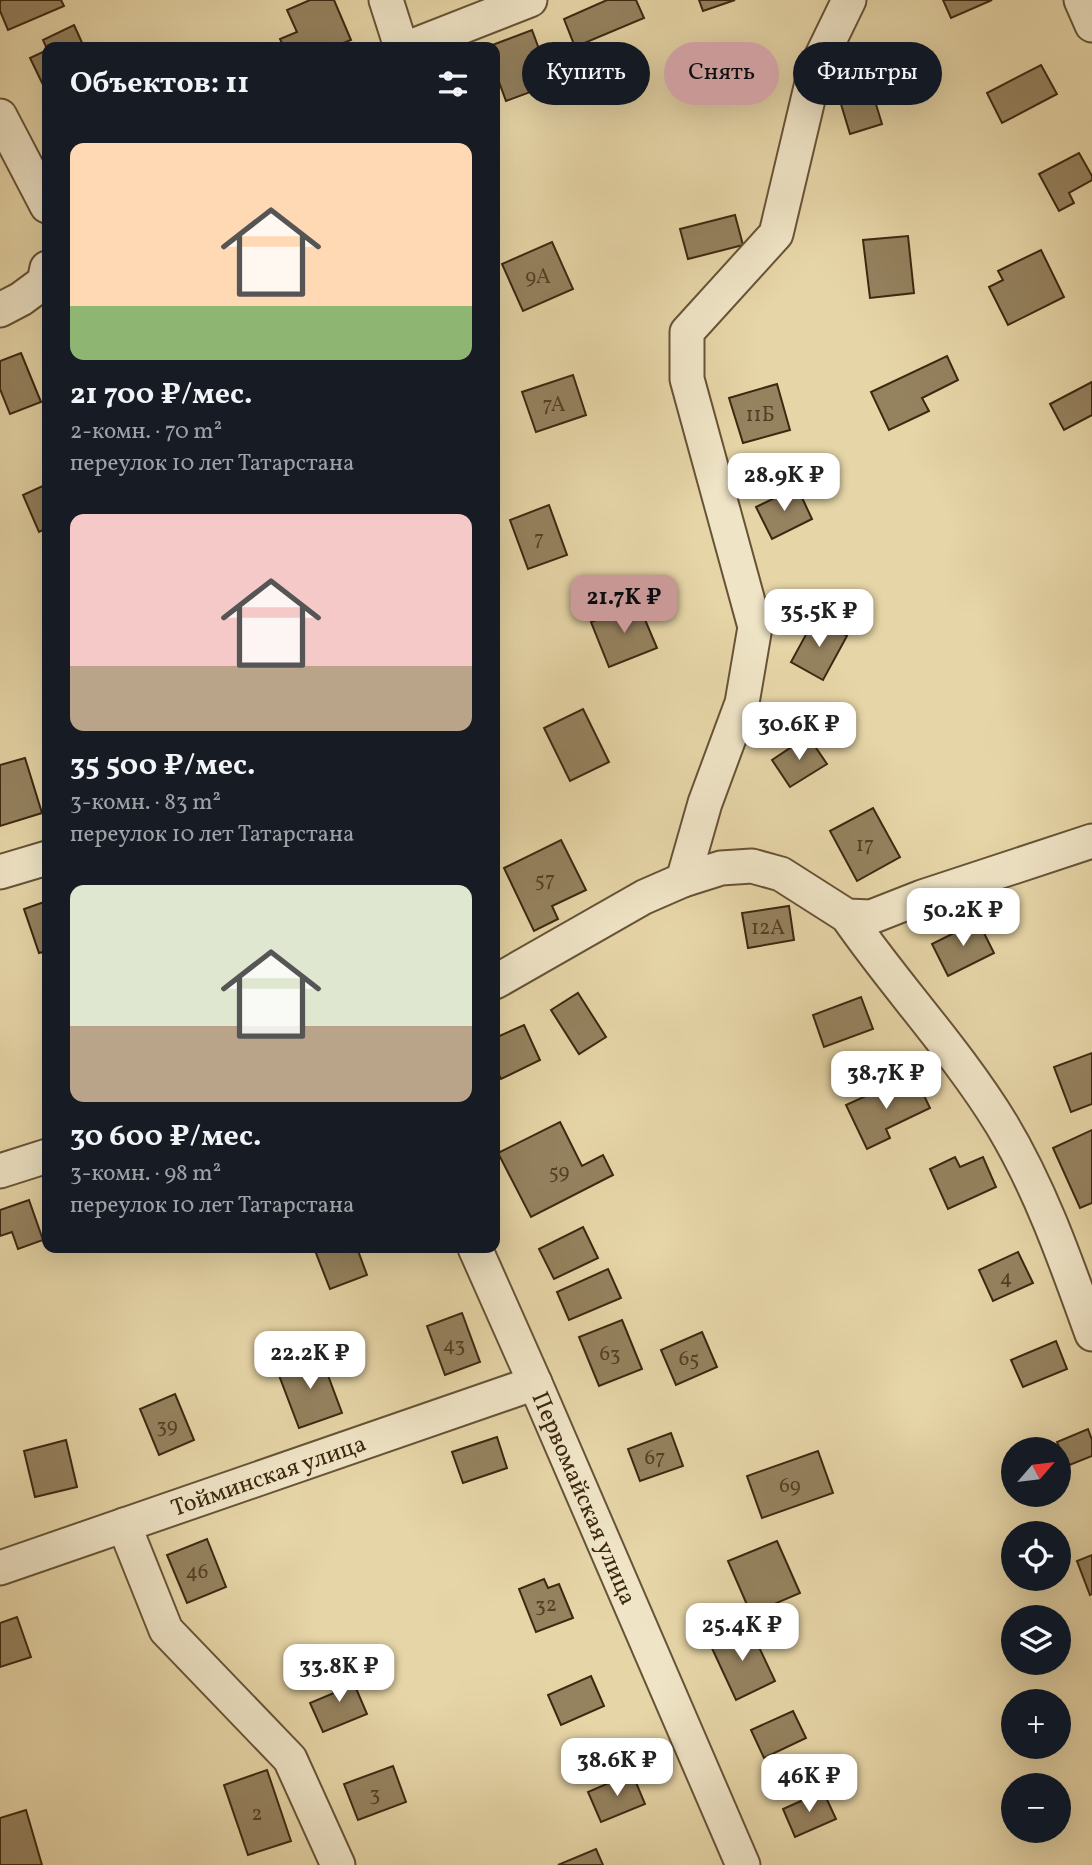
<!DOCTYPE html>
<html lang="ru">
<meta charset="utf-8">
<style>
:root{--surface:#171b24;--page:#20242c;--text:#f1f3f6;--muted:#9ea1a6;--accent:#c59692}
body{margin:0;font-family:Vollkorn,serif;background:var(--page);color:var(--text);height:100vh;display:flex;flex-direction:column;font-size:26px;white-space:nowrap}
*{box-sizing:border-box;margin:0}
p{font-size:23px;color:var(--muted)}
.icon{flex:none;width:38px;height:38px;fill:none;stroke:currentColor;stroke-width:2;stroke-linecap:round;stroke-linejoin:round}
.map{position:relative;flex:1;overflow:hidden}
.panel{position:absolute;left:42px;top:42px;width:458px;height:1211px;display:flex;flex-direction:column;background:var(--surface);border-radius:14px;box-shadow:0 7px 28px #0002}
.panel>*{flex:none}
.guide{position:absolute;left:522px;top:42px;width:466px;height:63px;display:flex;gap:14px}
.needle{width:46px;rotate:62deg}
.buttons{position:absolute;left:1001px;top:1437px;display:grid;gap:14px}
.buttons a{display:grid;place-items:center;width:70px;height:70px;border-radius:50%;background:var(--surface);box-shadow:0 7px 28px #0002;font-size:35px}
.price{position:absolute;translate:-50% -60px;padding:0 16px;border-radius:14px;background:#fff;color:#222;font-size:23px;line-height:46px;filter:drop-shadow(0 2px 4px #0008)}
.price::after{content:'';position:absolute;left:50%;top:42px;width:21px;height:16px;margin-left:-10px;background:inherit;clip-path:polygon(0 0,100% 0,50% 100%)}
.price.on{background:var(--accent);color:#111}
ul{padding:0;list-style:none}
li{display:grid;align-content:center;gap:14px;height:371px;padding:0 28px}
li span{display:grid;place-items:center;height:217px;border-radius:14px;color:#555}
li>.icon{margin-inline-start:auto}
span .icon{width:126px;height:126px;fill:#fffc;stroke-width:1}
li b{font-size:30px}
h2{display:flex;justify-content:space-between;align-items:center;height:84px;padding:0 28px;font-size:30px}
.tag{padding:0 24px;border-radius:32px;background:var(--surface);box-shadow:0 7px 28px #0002;font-size:24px;line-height:63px}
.tag.on{background:var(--accent);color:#111}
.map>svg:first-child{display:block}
.building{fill:#95825f;stroke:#3d2810;stroke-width:2}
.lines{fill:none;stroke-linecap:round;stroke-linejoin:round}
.street-casing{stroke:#675336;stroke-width:37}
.street{stroke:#efe4c6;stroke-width:33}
.labels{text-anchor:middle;stroke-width:6;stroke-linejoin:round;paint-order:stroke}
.number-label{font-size:21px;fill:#533e24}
.street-label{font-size:24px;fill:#3d2810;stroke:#efe4c6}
</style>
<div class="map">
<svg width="1092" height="1865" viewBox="0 0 1092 1865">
<rect width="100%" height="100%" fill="#e6d5a7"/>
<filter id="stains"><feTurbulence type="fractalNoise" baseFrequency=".00286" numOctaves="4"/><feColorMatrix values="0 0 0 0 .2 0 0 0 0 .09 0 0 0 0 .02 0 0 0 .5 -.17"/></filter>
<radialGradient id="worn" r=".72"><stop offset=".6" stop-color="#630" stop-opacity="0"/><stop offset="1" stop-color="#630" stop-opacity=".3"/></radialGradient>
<g class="building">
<polygon points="2,0 61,0 64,6 8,30 0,11 0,1"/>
<polygon points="310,0 334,0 351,40 333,47 284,47 280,39 297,32 287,10"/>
<polygon points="607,0 636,0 644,18 575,47 564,19"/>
<polygon points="699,0 735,0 703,11"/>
<polygon points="943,0 992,0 951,18"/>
<polygon points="74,25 84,47 47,47 47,49 43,40"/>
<polygon points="532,30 552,84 506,101 495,71 495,47 487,47"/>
<polygon points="47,50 47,90 46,91 30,58"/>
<polygon points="1041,65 1057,94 1002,123 987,93"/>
<polygon points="869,81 882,124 850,134 837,91"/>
<polygon points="1079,153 1092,176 1092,180 1069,193 1074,203 1059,211 1039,174"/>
<polygon points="735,215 743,245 688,259 680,229"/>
<polygon points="908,236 914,293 870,298 863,240"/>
<polygon points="552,242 573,289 523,311 502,264"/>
<polygon points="1041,250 1064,297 1008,325 989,287 1003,280 998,271"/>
<polygon points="21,353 41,402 10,414 0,389 0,361"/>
<polygon points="947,356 958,380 922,398 929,411 889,430 871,392"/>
<polygon points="573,375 586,415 536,432 522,392"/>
<polygon points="1092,382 1092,415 1064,430 1050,404"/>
<polygon points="777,384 790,430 743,443 729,398"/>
<polygon points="47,484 47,528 39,532 23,495"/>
<polygon points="797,487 812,519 772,539 756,507"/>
<polygon points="549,505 567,555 528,569 510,520"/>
<polygon points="638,603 657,648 609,667 591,622"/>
<polygon points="815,618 847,636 823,680 791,662"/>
<polygon points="583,709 609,762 570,781 544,728"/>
<polygon points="808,736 827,764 790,787 772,760"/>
<polygon points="25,758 42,813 0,826 0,765"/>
<polygon points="873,808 900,857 857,881 830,831"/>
<polygon points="561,840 586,890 552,906 558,919 534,931 504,868"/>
<polygon points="47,901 47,951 39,953 24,909"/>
<polygon points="789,906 794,940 748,948 742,913"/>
<polygon points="978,921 994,953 948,976 932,944"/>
<polygon points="578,993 606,1037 579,1054 551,1010"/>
<polygon points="861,997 873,1029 824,1047 813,1015"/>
<polygon points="524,1025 540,1060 501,1079 495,1067 495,1038"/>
<polygon points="1092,1053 1092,1104 1071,1112 1054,1067"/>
<polygon points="917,1081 930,1108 886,1129 890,1138 867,1149 846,1105 890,1085 893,1092"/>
<polygon points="560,1122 582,1166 603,1155 613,1175 531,1217 498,1153"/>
<polygon points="1092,1130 1092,1203 1080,1208 1053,1148"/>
<polygon points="955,1157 960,1167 983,1157 996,1187 948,1209 930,1169"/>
<polygon points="29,1200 43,1240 18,1249 12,1232 0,1236 0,1210"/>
<polygon points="583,1227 598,1258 554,1279 539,1249"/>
<polygon points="314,1248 357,1248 367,1275 330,1289"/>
<polygon points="1018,1252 1033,1283 993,1301 979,1270"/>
<polygon points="608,1269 621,1298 569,1320 557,1292"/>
<polygon points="462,1313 480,1362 445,1375 427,1326"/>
<polygon points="622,1320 642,1369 599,1386 579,1337"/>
<polygon points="702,1332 717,1367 676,1385 661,1350"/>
<polygon points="1056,1341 1067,1369 1023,1387 1011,1360"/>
<polygon points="320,1354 342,1413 299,1428 277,1370"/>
<polygon points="175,1394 194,1440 159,1455 140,1409"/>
<polygon points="1088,1429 1092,1440 1092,1456 1067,1466 1057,1442"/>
<polygon points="671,1433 683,1466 640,1481 628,1449"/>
<polygon points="497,1437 507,1468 463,1483 452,1452"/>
<polygon points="66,1440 77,1487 35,1497 24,1451"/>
<polygon points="818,1451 833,1493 762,1518 747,1476"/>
<polygon points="207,1539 226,1587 187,1603 167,1555"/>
<polygon points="777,1541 800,1593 751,1614 728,1561"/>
<polygon points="1092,1555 1092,1594 1090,1595 1077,1561"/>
<polygon points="544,1579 548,1588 559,1584 573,1618 536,1632 519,1589"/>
<polygon points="17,1617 31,1657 0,1667 0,1623"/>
<polygon points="749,1626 775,1681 736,1700 710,1644"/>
<polygon points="349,1672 367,1714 323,1732 310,1703 334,1693 328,1680"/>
<polygon points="591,1676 604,1706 561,1725 548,1695"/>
<polygon points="793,1711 806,1738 764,1758 751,1730"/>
<polygon points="393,1766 406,1802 358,1820 344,1784"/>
<polygon points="267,1770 291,1841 248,1855 224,1785"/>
<polygon points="632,1773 645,1804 601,1822 588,1792"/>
<polygon points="823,1791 836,1819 795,1837 783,1809"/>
<polygon points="26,1810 42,1865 0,1865 0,1818"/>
<polygon points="596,1849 603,1865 558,1865"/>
</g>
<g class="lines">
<g class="street-casing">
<g id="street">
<polyline points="386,0 401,47"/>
<polyline points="1081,0 1092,25"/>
<polyline points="410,47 530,0"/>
<polyline points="0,116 47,206"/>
<polyline points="0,310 21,299 44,282 47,268"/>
<polyline points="0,872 47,858"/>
<polyline points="683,880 705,803 742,703 755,627 687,379 687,332 776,234 815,70 849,0"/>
<path d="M847,916C896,987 957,1051 1002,1125C1041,1190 1066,1262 1092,1334"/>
<polyline points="495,982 644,897 683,880 721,868 752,866 781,874 847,916 871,917 922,897 1092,841"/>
<polyline points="0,1171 47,1156"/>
<path id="s1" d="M475,1248L535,1383L743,1865"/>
<polyline points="124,1525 166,1630 290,1759 338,1865"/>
<path id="s2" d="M0,1568L535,1383"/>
</g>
</g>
<use href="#street" class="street"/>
</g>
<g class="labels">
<g class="number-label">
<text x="538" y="283">9А</text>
<text x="554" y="411">7А</text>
<text x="760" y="421">11Б</text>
<text x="539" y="545">7</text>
<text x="865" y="851">17</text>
<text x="545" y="886">57</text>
<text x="768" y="934">12А</text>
<text x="559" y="1178">59</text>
<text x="1006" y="1284">4</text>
<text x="454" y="1351">43</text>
<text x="610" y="1360">63</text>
<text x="689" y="1365">65</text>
<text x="167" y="1432">39</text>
<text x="655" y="1464">67</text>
<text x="790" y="1492">69</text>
<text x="197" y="1578">46</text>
<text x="546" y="1611">32</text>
<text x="375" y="1800">3</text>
<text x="257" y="1820">2</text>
</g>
<g class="street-label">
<text dy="8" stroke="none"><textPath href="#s2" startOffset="284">Тойминская улица</textPath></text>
<text dy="8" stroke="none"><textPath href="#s1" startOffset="273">Первомайская улица</textPath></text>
</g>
</g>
<rect width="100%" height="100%" filter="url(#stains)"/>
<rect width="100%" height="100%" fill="url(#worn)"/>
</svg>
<div class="buttons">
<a><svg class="needle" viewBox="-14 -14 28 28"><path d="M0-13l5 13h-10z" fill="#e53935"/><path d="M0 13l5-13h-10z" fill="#9ea1a6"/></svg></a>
<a><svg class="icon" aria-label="locate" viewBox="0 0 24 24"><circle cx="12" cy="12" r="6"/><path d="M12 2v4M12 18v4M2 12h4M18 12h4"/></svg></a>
<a><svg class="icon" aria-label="layers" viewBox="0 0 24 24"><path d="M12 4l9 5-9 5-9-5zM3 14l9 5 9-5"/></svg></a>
<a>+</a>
<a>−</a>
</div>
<b class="price" style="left:784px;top:513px">28.9K ₽</b>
<b class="price on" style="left:624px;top:635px">21.7K ₽</b>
<b class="price" style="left:819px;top:649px">35.5K ₽</b>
<b class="price" style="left:799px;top:762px">30.6K ₽</b>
<b class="price" style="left:963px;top:948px">50.2K ₽</b>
<b class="price" style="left:886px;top:1111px">38.7K ₽</b>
<b class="price" style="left:310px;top:1391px">22.2K ₽</b>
<b class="price" style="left:742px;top:1663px">25.4K ₽</b>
<b class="price" style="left:339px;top:1704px">33.8K ₽</b>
<b class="price" style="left:617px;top:1798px">38.6K ₽</b>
<b class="price" style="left:809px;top:1814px">46K ₽</b>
<div class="guide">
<a class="tag">Купить</a>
<a class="tag on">Снять</a>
<a class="tag">Фильтры</a>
</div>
<section class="panel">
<h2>Объектов: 11<svg class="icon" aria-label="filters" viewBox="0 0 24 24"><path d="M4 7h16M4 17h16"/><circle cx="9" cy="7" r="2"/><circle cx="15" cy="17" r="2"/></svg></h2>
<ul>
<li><span style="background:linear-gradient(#ffd9b3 75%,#8fb573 0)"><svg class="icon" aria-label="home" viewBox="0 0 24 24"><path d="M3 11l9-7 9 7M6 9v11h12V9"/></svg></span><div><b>21 700 ₽/мес.</b><p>2-комн. · 70 m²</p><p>переулок 10 лет Татарстана</p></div></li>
<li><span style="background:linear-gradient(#f6c9c9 70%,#b9a48a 0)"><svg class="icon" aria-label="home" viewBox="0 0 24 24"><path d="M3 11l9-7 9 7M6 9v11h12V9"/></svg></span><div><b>35 500 ₽/мес.</b><p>3-комн. · 83 m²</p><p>переулок 10 лет Татарстана</p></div></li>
<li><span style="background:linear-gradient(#dfe7d0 65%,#b9a48a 0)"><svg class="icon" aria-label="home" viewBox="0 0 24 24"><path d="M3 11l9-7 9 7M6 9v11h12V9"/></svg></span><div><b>30 600 ₽/мес.</b><p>3-комн. · 98 m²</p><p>переулок 10 лет Татарстана</p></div></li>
</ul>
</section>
</div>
